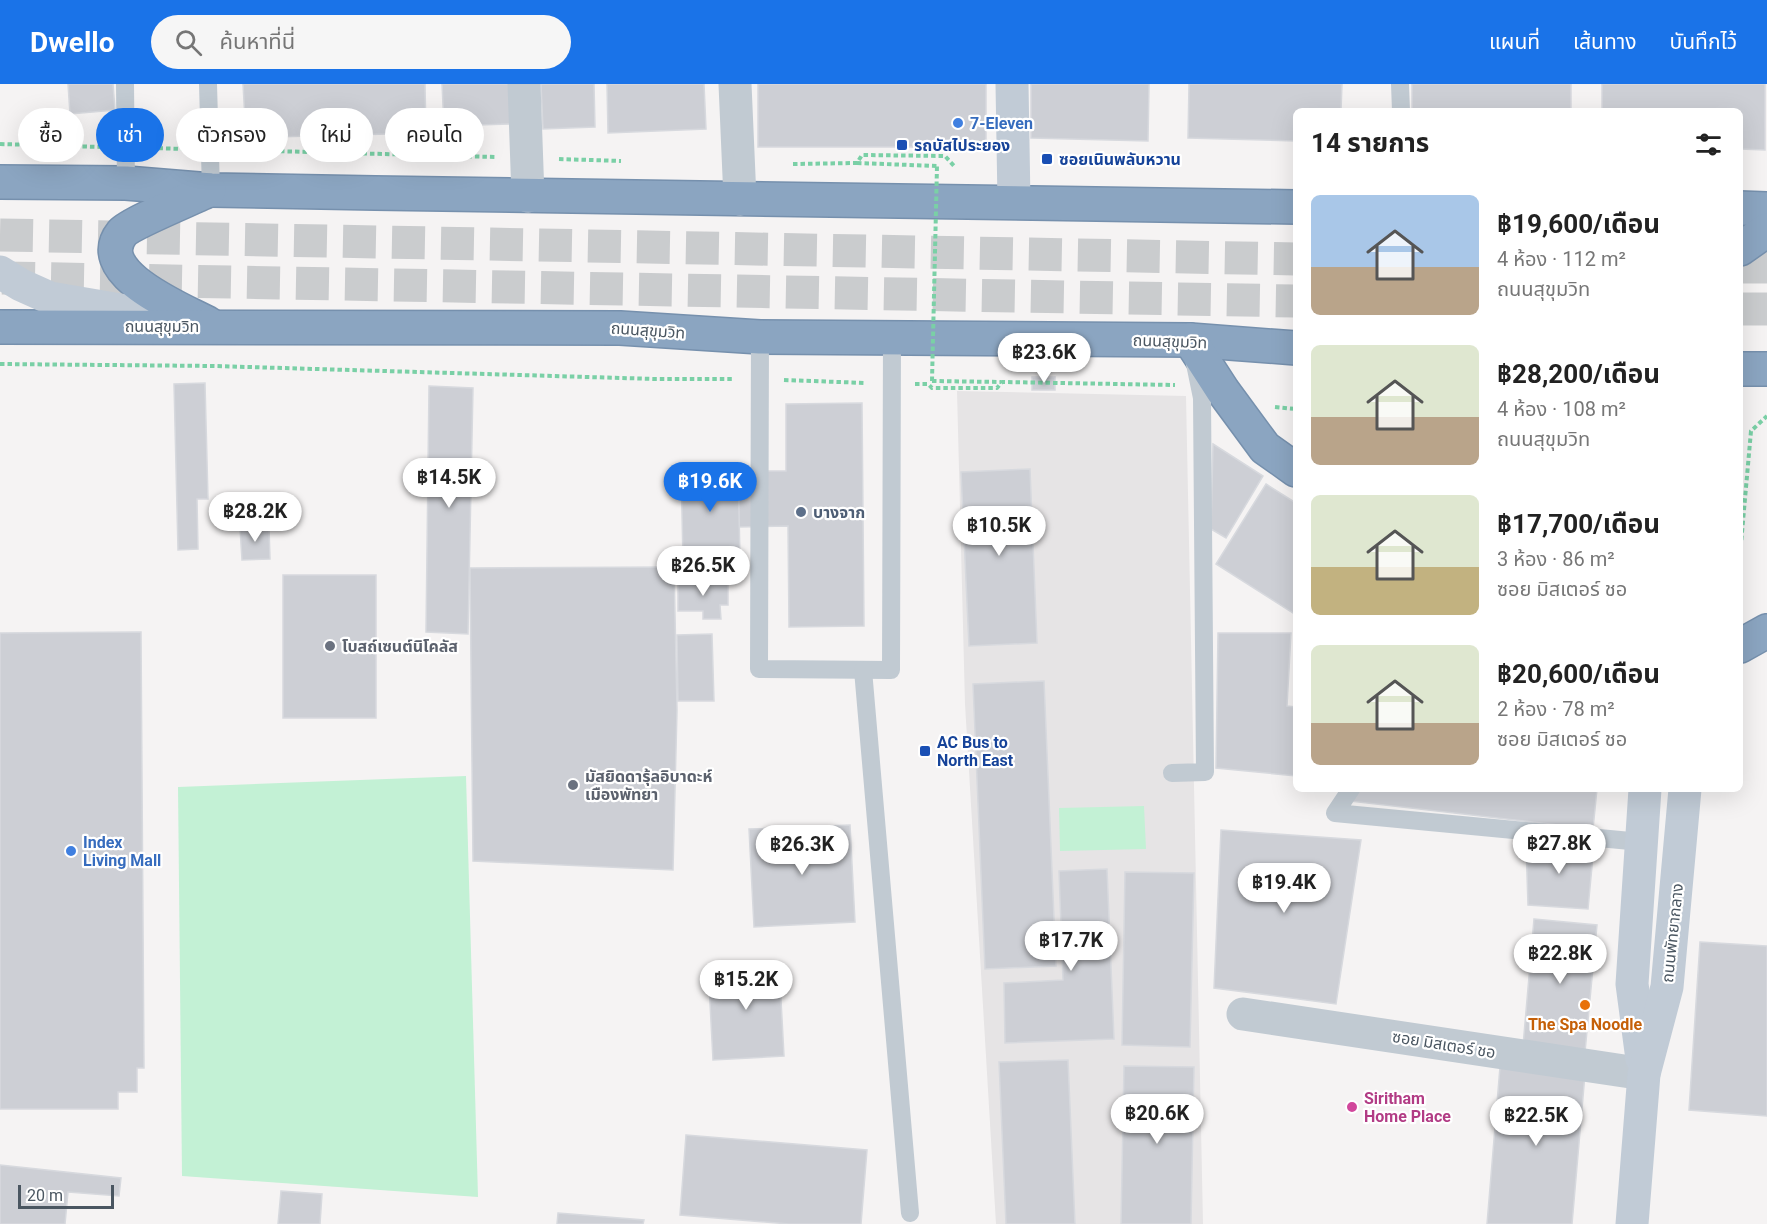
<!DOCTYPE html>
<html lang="th">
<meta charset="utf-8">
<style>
:root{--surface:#fff;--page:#f6f6f6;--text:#222;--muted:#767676;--accent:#1a73e8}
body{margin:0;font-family:Roboto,"Noto Sans Thai",sans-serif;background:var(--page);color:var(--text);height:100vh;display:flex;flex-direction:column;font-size:22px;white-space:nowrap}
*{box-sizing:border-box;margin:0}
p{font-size:20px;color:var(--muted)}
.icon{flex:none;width:33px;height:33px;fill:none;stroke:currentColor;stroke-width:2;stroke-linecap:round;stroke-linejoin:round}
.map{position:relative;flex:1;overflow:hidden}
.panel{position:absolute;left:1293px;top:24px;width:450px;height:684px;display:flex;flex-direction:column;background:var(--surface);border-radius:9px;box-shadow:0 6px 24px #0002}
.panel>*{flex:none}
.banner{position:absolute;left:18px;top:24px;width:570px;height:54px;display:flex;gap:12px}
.scale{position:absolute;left:18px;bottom:15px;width:96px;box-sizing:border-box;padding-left:6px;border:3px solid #4a5661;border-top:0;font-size:16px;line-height:21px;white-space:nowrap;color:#4a5661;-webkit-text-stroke:4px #fff;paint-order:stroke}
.price{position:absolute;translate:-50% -51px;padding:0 14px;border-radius:21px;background:#fff;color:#222;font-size:20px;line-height:39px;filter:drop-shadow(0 2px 3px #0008)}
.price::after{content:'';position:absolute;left:50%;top:36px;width:18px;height:14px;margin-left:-9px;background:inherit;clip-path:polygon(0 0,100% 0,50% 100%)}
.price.selected{background:var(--accent);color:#fff}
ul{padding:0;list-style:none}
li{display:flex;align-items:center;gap:18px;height:150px;padding:0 18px}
li span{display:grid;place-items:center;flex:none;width:168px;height:120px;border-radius:9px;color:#555}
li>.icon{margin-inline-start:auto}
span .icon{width:72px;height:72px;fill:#fffc;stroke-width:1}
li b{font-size:26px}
h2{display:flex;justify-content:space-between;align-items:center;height:72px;padding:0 18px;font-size:26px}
.pill{padding:0 21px;border-radius:27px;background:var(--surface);box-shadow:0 6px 24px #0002;font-size:21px;line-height:54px}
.pill.selected{background:var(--accent);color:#fff}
header{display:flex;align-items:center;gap:36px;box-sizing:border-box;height:84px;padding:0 30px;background:var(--accent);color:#fff}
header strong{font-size:28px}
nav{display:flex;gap:33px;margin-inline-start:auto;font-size:21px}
.search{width:420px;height:54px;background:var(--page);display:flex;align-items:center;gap:15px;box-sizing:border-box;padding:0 21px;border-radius:33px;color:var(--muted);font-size:22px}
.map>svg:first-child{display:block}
.education{fill:#e6e4e5}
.green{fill:#c3f1d5}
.building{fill:#cdcfd5;stroke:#d7d9de;stroke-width:1.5}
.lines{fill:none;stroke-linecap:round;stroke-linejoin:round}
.highway-tunnel{stroke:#caccce;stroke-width:33;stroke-dasharray:33 16;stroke-linecap:butt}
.highway-casing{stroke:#7690ad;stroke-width:36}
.path{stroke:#7ad0a6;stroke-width:4;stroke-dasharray:4.5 3;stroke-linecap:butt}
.lane{stroke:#c1cad2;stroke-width:18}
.street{stroke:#c1cad2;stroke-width:33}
.secondary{stroke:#c1cbd6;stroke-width:33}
.highway{stroke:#8ba5c1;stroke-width:33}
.path-bridge{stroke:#7ad0a6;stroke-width:4;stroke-dasharray:4.5 3;stroke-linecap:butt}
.shop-dot{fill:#3f7fe0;stroke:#fff;stroke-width:2}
.transit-dot{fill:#1a4fb4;stroke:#fff;stroke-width:2}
.service-dot{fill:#5c6f8a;stroke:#fff;stroke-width:2}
.worship-dot{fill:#6b7280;stroke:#fff;stroke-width:2}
.food-dot{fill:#e8710a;stroke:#fff;stroke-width:2}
.hotel-dot{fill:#d1479c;stroke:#fff;stroke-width:2}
.labels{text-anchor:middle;stroke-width:4.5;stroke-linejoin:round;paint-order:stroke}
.shop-label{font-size:16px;font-weight:bold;fill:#366cbe;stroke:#fff;text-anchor:start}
.transit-label{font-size:16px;font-weight:bold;fill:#164399;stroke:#fff;text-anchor:start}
.street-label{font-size:16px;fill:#4a5661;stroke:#fff}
.service-label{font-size:16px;font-weight:bold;fill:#4e5e75;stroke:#fff;text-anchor:start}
.worship-label{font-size:16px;font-weight:bold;fill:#5b616d;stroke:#fff;text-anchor:start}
.food-label{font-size:16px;font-weight:bold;fill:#c56008;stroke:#fff}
.hotel-label{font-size:16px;font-weight:bold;fill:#b23c85;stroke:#fff;text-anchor:start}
</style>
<header>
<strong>Dwello</strong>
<div class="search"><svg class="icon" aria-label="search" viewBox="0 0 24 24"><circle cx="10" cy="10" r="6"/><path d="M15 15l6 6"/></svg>ค้นหาที่นี่</div>
<nav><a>แผนที่</a><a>เส้นทาง</a><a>บันทึกไว้</a></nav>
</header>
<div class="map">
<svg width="1767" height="1140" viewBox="0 0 1767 1140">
<rect width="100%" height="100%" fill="#f5f3f3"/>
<polygon class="education" points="957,307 1186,312 1203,1140 996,1140 965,620"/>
<g class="green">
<polygon points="466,692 478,1113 182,1092 178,703"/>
<polygon points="1144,722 1146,765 1060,767 1059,724"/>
</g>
<g class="building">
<polygon points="68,0 113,0 115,26 70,30"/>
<polygon points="243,0 425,0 426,49 273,53 272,34 245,35"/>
<polygon points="442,0 512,0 513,40 444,42"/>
<polygon points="541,0 594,0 595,43 543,45"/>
<polygon points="607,0 704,0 706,45 608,49"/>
<rect x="758" y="0" width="228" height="63"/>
<polygon points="1031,0 1149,0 1148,57 1031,54"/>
<polygon points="1189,0 1342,0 1341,27 1296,27 1296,57 1188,54"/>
<rect x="1412" y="0" width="159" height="27"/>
<polygon points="1602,0 1765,0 1765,66 1740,65 1740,27 1602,27"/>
<rect x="1032" y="293" width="23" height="13"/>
<polygon points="205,299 208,415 197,415 198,465 178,466 174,300"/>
<polygon points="429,302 473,304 468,550 426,548"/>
<polygon points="862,319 864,542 789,543 788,442 739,443 738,387 786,387 786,320"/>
<polygon points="1213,360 1263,392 1226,454 1211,445"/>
<polygon points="738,382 740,475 683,476 681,383"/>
<polygon points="1030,385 1037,559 969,562 961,388"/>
<polygon points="1266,400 1296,419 1296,531 1216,480"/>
<polygon points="269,443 270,475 242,476 240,444"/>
<polygon points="674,483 677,626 673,786 473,777 470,484"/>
<rect x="283" y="491" width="93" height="143"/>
<polygon points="728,495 728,521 720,521 721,535 703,535 703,527 678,527 678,496"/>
<polygon points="141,548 144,984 137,984 137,1008 118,1008 118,1025 0,1025 0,549"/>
<polygon points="1218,549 1291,549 1287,622 1296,623 1296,692 1216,684"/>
<polygon points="712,550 714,617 678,617 677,551"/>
<polygon points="1044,597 1056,882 985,885 973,600"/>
<polygon points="1358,705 1597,705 1593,745 1349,717"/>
<polygon points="850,741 855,838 754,843 749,745"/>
<polygon points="1221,746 1361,756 1336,920 1214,904"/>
<polygon points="1526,760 1594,761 1588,825 1528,821"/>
<polygon points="1107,785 1114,955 1005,959 1004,899 1063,896 1059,787"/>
<polygon points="1125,788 1194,789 1190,963 1122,961"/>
<polygon points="1534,835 1597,841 1585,968 1523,962"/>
<polygon points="1700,858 1767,862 1767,1032 1689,1026"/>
<polygon points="779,878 784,972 713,976 708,881"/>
<polygon points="1068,976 1075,1140 1006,1140 999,978"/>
<polygon points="1124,982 1194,983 1191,1140 1121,1140"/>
<polygon points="1500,983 1585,990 1572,1140 1487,1140"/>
<polygon points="686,1051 867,1066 861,1140 789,1140 680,1131"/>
<polygon points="0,1081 121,1094 119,1112 68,1108 65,1140 0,1140"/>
<polygon points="281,1107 322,1110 320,1140 278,1140"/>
<polygon points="558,1129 644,1136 643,1140 557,1140"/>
</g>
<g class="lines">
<g class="highway-tunnel">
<polyline points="0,151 1296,175"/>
<polyline points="1740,183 1767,183"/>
<polyline points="2,194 1296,217"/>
<polyline points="1740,225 1767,225"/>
</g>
<g class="highway-casing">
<g id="highway">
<polyline points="0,98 126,99 211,106 375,109 1296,123"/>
<polyline points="1740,124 1767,125"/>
<polyline points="1740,165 1767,146"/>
<path d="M209,240C183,226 90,189 122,149C131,139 193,114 209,106"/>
<polyline points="0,243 620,244 760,253 1190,256 1296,264"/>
<polyline points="1190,256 1223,307 1265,364 1296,386"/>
<polyline points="1740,285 1767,285"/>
<polyline points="1740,562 1767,547"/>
</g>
</g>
<g class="path">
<polyline points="0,60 102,63"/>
<polyline points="151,64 186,65"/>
<polyline points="235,66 495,73"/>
<polyline points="559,75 621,77"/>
<polyline points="857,79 937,82"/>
<polyline points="793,80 857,79 862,71 945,72 954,82 956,83"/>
<polyline points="0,280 214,282 656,295 734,295"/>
<polyline points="784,296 866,299"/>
<polyline points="932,297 1001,298"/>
<polyline points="915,300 928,300 932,304 997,304 1002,298 1175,301"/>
<polyline points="1275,323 1296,325"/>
<polyline points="1740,471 1751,347 1767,332"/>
</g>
<g class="lane">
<polyline points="125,0 126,99"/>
<polyline points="208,0 211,106"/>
<polyline points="1400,0 1401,27"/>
<polyline points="760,253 759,585 891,586 892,254"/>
<polyline points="863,586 910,1129"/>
<polyline points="1172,689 1205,688 1202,314 1194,275"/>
<polyline points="1351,705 1335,729 1641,758"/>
</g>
<g class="street">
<polyline points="524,0 528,112"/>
<polyline points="735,0 740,115"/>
<polyline points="1243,930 1644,990"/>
</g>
<g class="secondary">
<polyline points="1012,0 1014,118"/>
<polyline points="0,188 21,201 50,214 167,234"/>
<polyline points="1642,975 1632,900 1645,705"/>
<polyline points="1632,1140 1644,990 1667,903 1685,705"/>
</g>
<use href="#highway" class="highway"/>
<polyline class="path-bridge" points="932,297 937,82"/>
</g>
<g class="shop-dot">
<circle cx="958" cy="39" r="6"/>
<circle cx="71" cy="767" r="6"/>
</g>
<g class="transit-dot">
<rect x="896" y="55" width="12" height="12" rx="3"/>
<rect x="1041" y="69" width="12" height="12" rx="3"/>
<rect x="919" y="661" width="12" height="12" rx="3"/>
</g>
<circle class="service-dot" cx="801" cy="428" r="6"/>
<g class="worship-dot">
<circle cx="330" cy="562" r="6"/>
<circle cx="573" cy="701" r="6"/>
</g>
<circle class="food-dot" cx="1585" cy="921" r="6"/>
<circle class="hotel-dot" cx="1352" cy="1023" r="6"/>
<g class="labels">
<g class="shop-label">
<text x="970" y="45">7-Eleven</text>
<text x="83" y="764">Index<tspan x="83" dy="18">Living Mall</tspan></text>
</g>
<g class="transit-label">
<text x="914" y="67">รถบัสไประยอง</text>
<text x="1059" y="81">ซอยเนินพลับหวาน</text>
<text x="937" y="664">AC Bus to<tspan x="937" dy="18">North East</tspan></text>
</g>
<g class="street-label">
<text x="162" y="248">ถนนสุขุมวิท</text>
<text transform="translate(648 246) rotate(4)" y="6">ถนนสุขุมวิท</text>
<text transform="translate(1170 257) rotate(2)" y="6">ถนนสุขุมวิท</text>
<text transform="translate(1672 849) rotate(-84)" y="6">ถนนพัทยากลาง</text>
<text transform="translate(1444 960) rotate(9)" y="6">ซอย มิสเตอร์ ชอ</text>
</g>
<g class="service-label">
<text x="813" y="434">บางจาก</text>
</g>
<g class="worship-label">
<text x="342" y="568">โบสถ์เซนต์นิโคลัส</text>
<text x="585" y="698">มัสยิดดารุ้ลอิบาดะห์<tspan x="585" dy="18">เมืองพัทยา</tspan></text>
</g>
<g class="food-label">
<text x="1585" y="946">The Spa Noodle</text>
</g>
<g class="hotel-label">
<text x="1364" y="1020">Siritham<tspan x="1364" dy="18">Home Place</tspan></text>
</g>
</g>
</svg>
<div class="scale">20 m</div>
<b class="price" style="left:1044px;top:300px">฿23.6K</b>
<b class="price" style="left:449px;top:425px">฿14.5K</b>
<b class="price selected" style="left:710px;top:429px">฿19.6K</b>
<b class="price" style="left:255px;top:459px">฿28.2K</b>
<b class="price" style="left:999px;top:473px">฿10.5K</b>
<b class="price" style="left:703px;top:513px">฿26.5K</b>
<b class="price" style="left:1559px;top:791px">฿27.8K</b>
<b class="price" style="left:802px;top:792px">฿26.3K</b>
<b class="price" style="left:1284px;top:830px">฿19.4K</b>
<b class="price" style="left:1071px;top:888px">฿17.7K</b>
<b class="price" style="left:1560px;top:901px">฿22.8K</b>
<b class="price" style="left:746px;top:927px">฿15.2K</b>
<b class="price" style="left:1157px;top:1061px">฿20.6K</b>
<b class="price" style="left:1536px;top:1063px">฿22.5K</b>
<div class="banner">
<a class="pill">ซื้อ</a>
<a class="pill selected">เช่า</a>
<a class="pill">ตัวกรอง</a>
<a class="pill">ใหม่</a>
<a class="pill">คอนโด</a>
</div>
<section class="panel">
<h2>14 รายการ<svg class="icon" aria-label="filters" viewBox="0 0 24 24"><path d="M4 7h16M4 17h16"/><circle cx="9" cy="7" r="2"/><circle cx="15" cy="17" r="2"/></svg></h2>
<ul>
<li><span style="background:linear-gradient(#a9c7e8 60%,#b9a48a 0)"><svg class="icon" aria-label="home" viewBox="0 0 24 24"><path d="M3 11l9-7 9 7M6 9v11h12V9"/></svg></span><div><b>฿19,600/เดือน</b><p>4 ห้อง · 112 m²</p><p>ถนนสุขุมวิท</p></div></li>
<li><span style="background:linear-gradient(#dfe7d0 60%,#b9a48a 0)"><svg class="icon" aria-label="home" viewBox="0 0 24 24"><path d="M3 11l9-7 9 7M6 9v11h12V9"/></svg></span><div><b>฿28,200/เดือน</b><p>4 ห้อง · 108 m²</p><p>ถนนสุขุมวิท</p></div></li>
<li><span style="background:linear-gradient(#dfe7d0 60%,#c2b280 0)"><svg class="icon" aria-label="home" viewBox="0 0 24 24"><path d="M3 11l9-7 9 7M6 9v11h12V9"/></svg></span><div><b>฿17,700/เดือน</b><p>3 ห้อง · 86 m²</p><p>ซอย มิสเตอร์ ชอ</p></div></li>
<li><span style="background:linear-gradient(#dfe7d0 65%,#b9a48a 0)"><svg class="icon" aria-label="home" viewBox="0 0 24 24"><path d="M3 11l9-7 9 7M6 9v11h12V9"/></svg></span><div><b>฿20,600/เดือน</b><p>2 ห้อง · 78 m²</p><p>ซอย มิสเตอร์ ชอ</p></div></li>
</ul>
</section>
</div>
